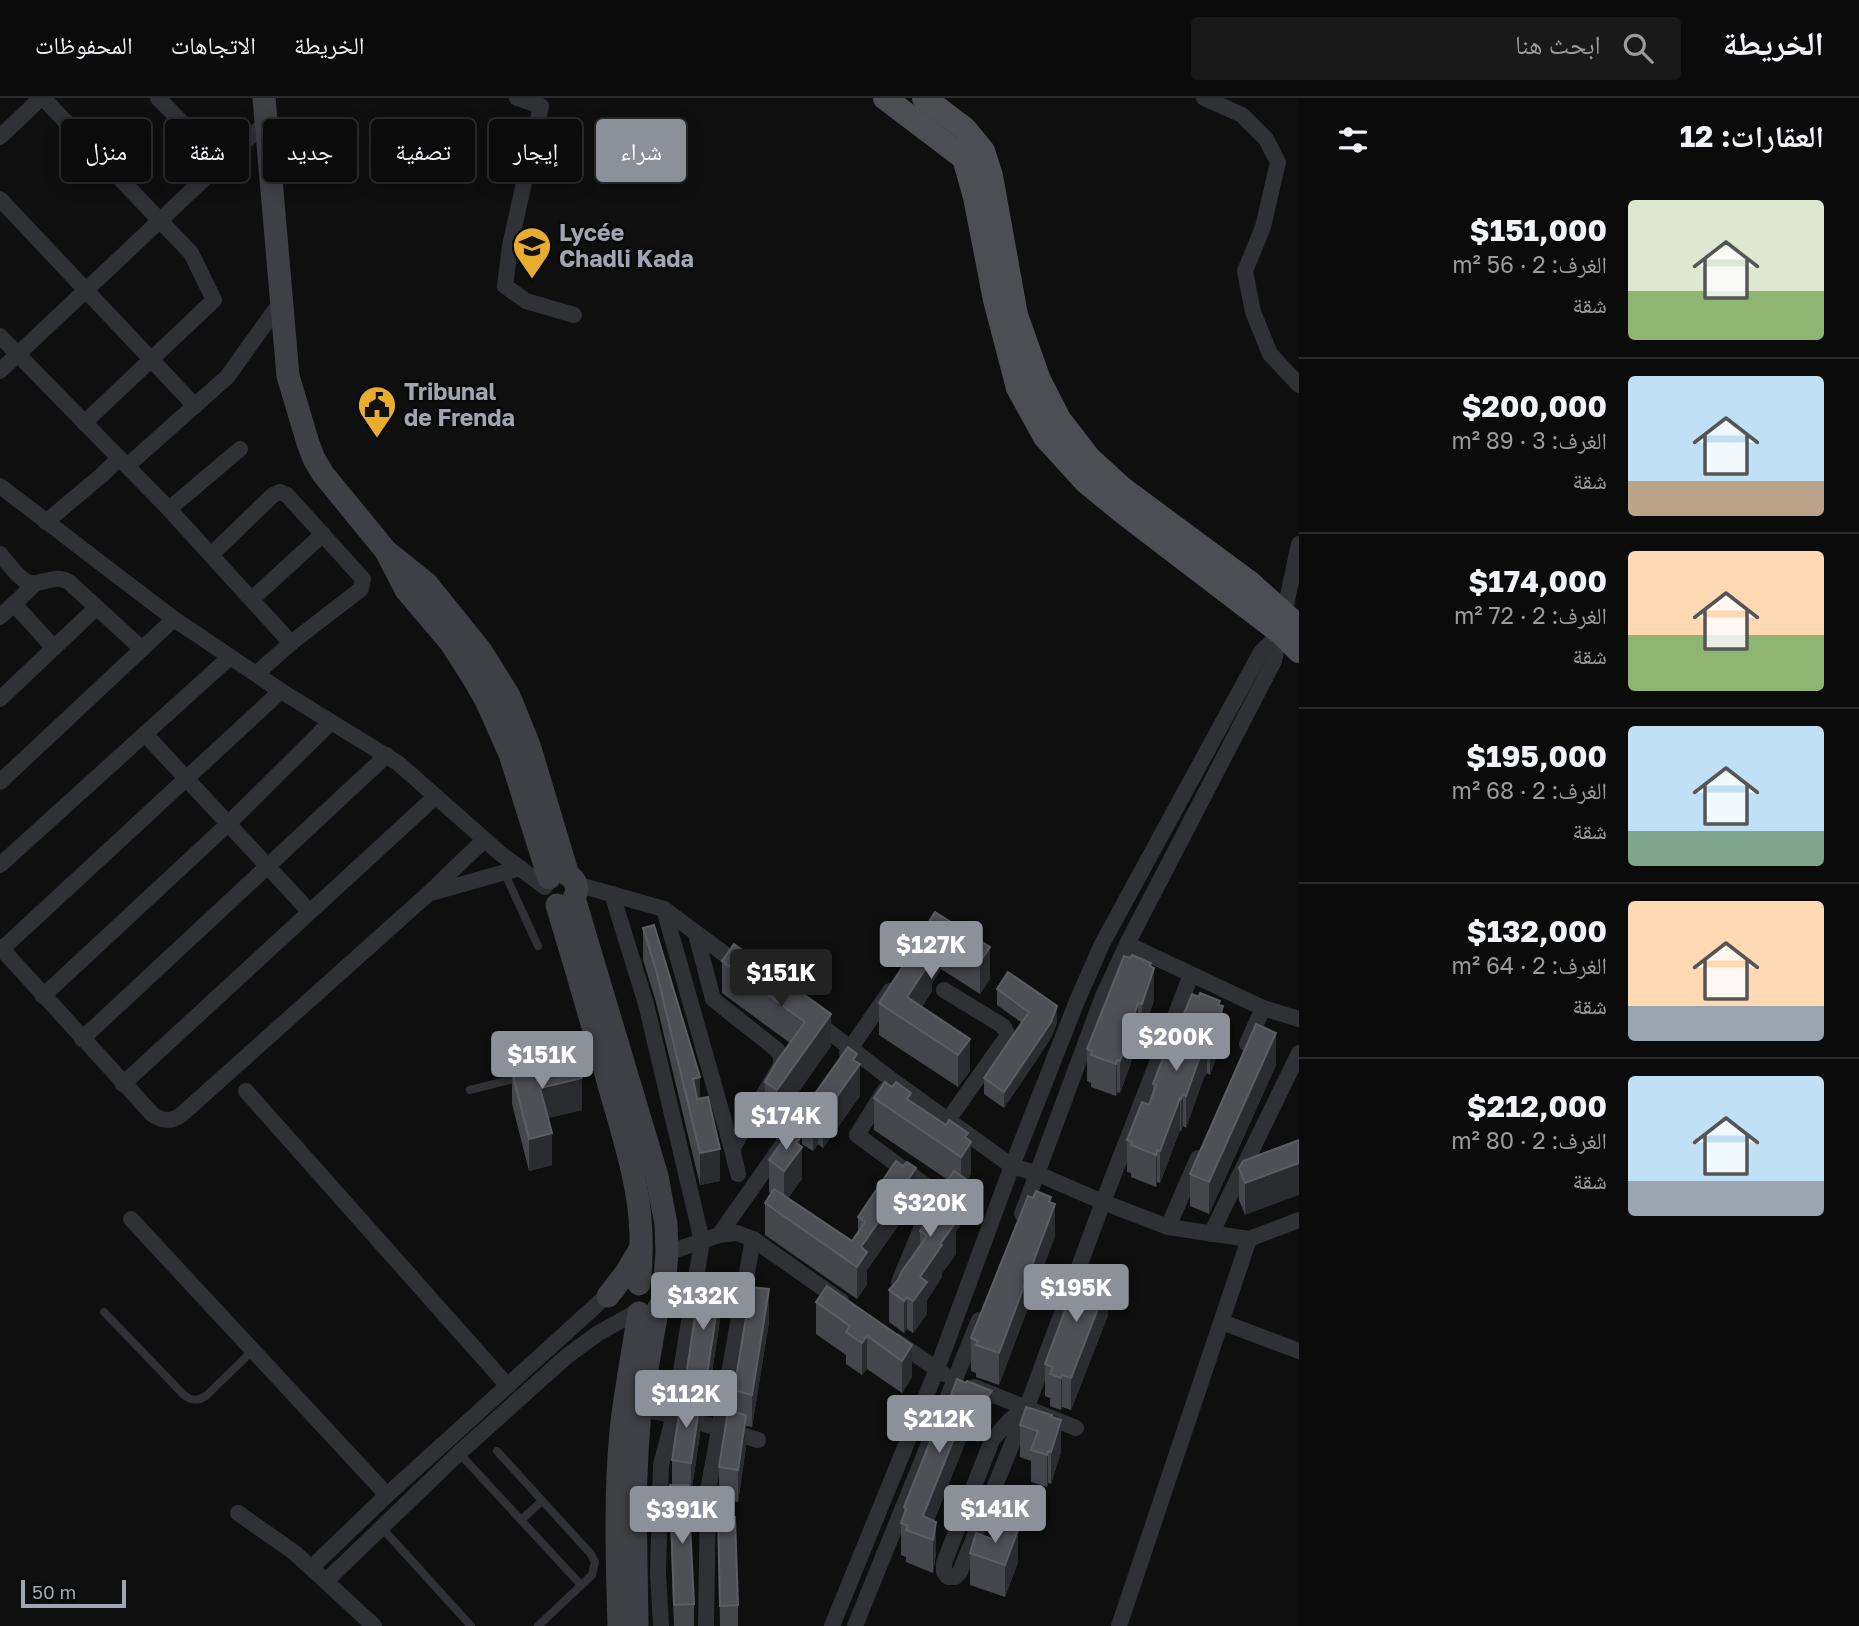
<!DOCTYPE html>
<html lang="ar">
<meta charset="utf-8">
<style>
:root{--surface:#0b0b0c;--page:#19191a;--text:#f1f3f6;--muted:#9a9b9d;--line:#2b2b2d;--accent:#8c9099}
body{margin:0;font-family:"Golos Text","Noto Naskh Arabic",sans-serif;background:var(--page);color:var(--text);direction:rtl;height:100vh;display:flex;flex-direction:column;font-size:26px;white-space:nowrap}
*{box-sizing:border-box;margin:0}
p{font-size:23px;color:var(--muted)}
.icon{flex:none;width:38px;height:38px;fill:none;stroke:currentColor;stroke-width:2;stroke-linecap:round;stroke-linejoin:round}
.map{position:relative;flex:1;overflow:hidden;direction:ltr}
.side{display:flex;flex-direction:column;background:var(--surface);width:560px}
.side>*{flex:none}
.banner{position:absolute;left:21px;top:21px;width:665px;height:63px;direction:rtl;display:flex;gap:14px}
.scale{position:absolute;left:21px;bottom:18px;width:105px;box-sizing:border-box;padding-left:7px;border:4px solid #a0a5b0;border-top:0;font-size:19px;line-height:24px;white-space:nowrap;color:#a0a5b0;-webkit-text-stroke:5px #0a0a0b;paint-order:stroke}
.price{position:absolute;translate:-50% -60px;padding:0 16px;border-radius:7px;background:var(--accent);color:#fff;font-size:23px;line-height:46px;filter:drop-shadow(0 2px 4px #0008)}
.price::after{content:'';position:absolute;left:50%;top:42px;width:21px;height:16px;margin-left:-10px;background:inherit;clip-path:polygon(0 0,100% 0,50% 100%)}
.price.current{background:#222;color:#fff}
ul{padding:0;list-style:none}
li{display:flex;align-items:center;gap:21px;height:175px;padding:0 35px}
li+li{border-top:2px solid var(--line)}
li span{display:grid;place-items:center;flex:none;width:196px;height:140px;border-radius:7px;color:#555}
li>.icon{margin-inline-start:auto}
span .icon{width:84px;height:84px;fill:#fffc;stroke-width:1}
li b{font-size:30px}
h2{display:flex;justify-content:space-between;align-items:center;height:84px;padding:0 35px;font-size:30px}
.chip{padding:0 24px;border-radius:7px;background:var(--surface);box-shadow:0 4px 18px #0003,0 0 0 2px var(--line);font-size:24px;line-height:63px}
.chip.current{background:var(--accent);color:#fff}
header{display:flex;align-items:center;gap:42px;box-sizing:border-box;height:98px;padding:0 35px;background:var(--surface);border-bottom:2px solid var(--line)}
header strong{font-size:33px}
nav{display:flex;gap:38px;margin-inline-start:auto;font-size:24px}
.search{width:490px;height:63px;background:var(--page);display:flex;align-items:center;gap:18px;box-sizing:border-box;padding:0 24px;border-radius:7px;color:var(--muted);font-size:26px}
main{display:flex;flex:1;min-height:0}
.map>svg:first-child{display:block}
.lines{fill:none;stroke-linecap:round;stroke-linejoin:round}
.service{stroke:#303135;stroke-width:8}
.minor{stroke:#303135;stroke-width:16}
.secondary{stroke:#3e4045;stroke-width:23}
.primary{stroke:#4c4e54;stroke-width:24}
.wall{fill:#45464b}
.shaded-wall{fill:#2b2c2f}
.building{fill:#4f5056;stroke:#5b5e64;stroke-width:2}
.labels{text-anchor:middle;stroke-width:5;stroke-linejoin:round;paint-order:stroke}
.poi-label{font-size:23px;font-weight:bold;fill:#a0a5b0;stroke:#0a0a0b;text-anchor:start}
</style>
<header>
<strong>الخريطة</strong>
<div class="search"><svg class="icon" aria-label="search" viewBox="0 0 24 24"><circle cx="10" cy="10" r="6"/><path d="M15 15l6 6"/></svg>ابحث هنا</div>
<nav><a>الخريطة</a><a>الاتجاهات</a><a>المحفوظات</a></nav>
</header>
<main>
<section class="side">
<h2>العقارات: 12<svg class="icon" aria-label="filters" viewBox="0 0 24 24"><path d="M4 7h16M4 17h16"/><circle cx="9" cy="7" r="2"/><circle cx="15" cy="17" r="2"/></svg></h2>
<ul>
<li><span style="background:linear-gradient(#dfe7d0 65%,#8fb573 0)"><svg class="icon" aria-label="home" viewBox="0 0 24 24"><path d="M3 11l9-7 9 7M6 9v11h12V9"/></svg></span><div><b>$151,000</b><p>الغرف: 2 · 56 m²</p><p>شقة</p></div></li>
<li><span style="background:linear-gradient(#bfe0f5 75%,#b9a48a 0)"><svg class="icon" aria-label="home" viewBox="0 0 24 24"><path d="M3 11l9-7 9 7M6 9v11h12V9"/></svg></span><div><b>$200,000</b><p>الغرف: 3 · 89 m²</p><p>شقة</p></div></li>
<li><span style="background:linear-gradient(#ffd9b3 60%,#8fb573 0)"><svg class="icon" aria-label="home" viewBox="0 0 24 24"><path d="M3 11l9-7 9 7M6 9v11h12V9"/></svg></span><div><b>$174,000</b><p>الغرف: 2 · 72 m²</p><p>شقة</p></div></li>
<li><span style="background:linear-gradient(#bfe0f5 75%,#7fa58c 0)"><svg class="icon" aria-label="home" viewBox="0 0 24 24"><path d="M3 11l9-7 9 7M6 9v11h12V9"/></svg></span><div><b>$195,000</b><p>الغرف: 2 · 68 m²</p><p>شقة</p></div></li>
<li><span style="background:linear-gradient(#ffd9b3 75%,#9aa5b1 0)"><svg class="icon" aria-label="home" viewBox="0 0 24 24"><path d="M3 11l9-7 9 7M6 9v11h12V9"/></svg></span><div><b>$132,000</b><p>الغرف: 2 · 64 m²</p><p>شقة</p></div></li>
<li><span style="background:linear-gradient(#bfe0f5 75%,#9aa5b1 0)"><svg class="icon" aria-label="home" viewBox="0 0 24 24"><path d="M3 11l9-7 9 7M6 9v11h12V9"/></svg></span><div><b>$212,000</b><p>الغرف: 2 · 80 m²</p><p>شقة</p></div></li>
</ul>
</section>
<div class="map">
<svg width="1299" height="1528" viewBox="0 0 1299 1528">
<rect width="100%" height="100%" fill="#0f0f10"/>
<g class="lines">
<g class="service">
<polyline points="505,776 538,848"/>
<polyline points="571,966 599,959"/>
<polyline points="470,992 521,979"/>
<path d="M104,1214L184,1297C191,1303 198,1303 206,1298L252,1253"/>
<polyline points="497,1353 590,1455 595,1464 592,1477 538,1528"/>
<polyline points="459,1355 581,1487"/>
<polyline points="521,1422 542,1403"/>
<polyline points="382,1430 471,1528"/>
</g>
<g class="minor">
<polyline points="43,0 191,155 214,202 84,325"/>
<polyline points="158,0 221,65"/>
<polyline points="517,0 541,8 510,148 505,188 526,203 574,217"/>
<polyline points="1204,0 1242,17 1266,41 1278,64 1263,129 1245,173 1253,214 1270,256 1299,287"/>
<polyline points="0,39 41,0"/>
<polyline points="0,101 195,308"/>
<polyline points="0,238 169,411 291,545"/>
<polyline points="0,273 221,65 266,25"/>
<polyline points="127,368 227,279 281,204"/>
<polyline points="0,388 174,521 281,593 398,665 501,756 545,789"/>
<polyline points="169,411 240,351"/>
<polyline points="46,424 103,376 119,360"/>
<path d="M0,456C7,464 15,476 24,482C38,492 51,474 69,484L142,551"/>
<polyline points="211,457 273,397 280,394 287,397 363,481 361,491 291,545 256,576"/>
<polyline points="252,501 323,436"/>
<polyline points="14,506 54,550"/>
<polyline points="0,519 35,486"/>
<polyline points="0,601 96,510"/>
<polyline points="145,636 309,813"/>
<polyline points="0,684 174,521"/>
<polyline points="0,767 230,559"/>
<polyline points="576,786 664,811 743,870"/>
<polyline points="431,795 520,770"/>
<polyline points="612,796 646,906 702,1143 674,1317 661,1367 658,1474 661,1528"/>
<polyline points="664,811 732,1051 738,1076"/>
<polyline points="696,836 713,901 777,952 781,958 781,967 732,1051"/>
<polyline points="1127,846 1263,910 1299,921"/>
<path d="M0,849L153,1017C163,1023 171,1024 181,1017L428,796L484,742"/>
<polyline points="2,851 281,593"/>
<polyline points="944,892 1003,928 1007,935 1006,940 948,1022"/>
<polyline points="43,898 228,726 331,624"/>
<polyline points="815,923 892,982 1012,1068 1038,1076 1103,1104 1168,1129 1249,1141 1299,1122"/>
<polyline points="82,941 387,657"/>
<polyline points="1247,946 1263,910"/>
<polyline points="847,955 890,893"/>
<polyline points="123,986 436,698"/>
<polyline points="885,992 857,1037 936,1095 899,1184"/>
<polyline points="246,993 508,1288"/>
<polyline points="1022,1116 1103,898 1127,846 1274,563 1299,446"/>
<polyline points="131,1121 387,1397"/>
<polyline points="1168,1129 1198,1060"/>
<polyline points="1211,1136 1299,955"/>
<polyline points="719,1137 814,1002"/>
<polyline points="667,1155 719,1137 737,1135 753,1141 841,1203"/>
<polyline points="1222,1224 1299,1253"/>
<polyline points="896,1243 944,1276"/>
<polyline points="974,1289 1076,1330"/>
<polyline points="1027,1309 1010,1322 992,1342 944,1465 944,1474 948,1479 955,1479 960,1474 1027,1309 1103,1104 1191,877"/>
<polyline points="640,1311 674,1317 758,1342"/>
<polyline points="238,1415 295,1455 374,1528"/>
<polyline points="311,1470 387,1397 602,1202 617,1193"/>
<polyline points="326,1483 459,1355 567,1258 597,1236 636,1214"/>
<polyline points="706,1528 708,1393 753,1141"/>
<polyline points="832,1528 937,1271 1012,1068 1077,903 1102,846 1261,554 1281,535"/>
<polyline points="855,1528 979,1222"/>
<polyline points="1119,1528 1249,1141"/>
</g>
<g class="secondary">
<polyline points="264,0 288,278 308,345 314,361 323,376 386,453 406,492 451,545 474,581 487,604 510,656 549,780"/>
<path d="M386,453L427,486L481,553L509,598L529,647L568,777C577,782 579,791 574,800L657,1078L661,1100L666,1126L667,1155L663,1203L657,1213L640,1311L637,1354L635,1401L637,1528"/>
<path d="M557,807C575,867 593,926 609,987C629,1057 648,1110 639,1186"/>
<polyline points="608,1198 626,1175 640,1151"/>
<path d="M619,1528C617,1463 615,1397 621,1333C625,1294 633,1254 639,1215"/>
</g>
<g class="primary">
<polyline points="885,0 964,60 975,99 995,202 1018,290 1045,339 1086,384 1124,415 1281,535 1299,553"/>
<polyline points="924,0 965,31 983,53 991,78 1016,217 1039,282 1059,321 1089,360 1123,391 1250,485 1299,529"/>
</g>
</g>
<g class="wall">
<polygon points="935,814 990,849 990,881 980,896 941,871 932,885 932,893 922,909 970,973 958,989 879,937 879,905 920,841 920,838"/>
<polygon points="643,830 720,1083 700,1087 656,904 643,862"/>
<polygon points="734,846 831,948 777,1024 765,1016 765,984 790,945 722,895 722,863"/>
<polygon points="1151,869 1154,902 1142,938 1138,937 1133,952 1133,959 1120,995 1117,994 1116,998 1091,989 1091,985 1087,983 1087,951"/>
<polygon points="997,891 1057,924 1051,940 1004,1010 984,996 984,980 1022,925 997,907"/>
<polygon points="1220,907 1223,940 1210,977 1207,975 1204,979 1186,1030 1183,1028 1181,1033 1180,1032 1160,1085 1157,1084 1156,1089 1131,1079 1131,1075 1127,1074 1127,1042 1149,1007 1153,997 1153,986 1170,950"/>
<polygon points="857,964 860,998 823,1050 818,1046 813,1053 802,1046 802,1014"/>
<polygon points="1276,967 1209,1116 1190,1108 1190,1076"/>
<polygon points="512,974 582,1012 548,1020 552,1067 529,1073 512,1006"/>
<polygon points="874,1000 911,1003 968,1042 971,1076 967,1082 969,1115 956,1133 956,1156 942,1175 942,1179 927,1202 927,1216 913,1235 907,1231 904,1235 889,1224 889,1192 898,1182 920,1148 920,1133 935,1111 935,1099 948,1082 874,1032"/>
<polygon points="1299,1042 1245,1117 1239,1102 1239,1070"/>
<polygon points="800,1047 802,1081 788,1100 852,1143 858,1135 858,1119 916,1102 867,1172 867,1186 857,1201 765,1137 765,1105 771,1096 769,1094 769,1062"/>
<polygon points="1051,1105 1055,1138 999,1287 976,1279 976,1275 971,1273 971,1240"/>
<polygon points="1102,1183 1108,1217 1071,1312 1062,1309 1061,1312 1050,1308 1050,1300 1045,1298 1045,1266"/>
<polygon points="816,1204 912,1247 912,1279 902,1295 867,1271 862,1277 846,1266 846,1257 816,1236"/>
<polygon points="720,1221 706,1316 700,1314 700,1336 691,1397 688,1396 694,1506 694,1528 674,1528 670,1419 670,1387 672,1387 672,1362 686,1299 686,1278"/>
<polygon points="769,1224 752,1329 746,1328 746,1349 738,1404 719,1401 719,1369 734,1314 734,1292"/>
<polygon points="957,1281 992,1325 978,1344 967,1340 934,1423 936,1456 933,1475 906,1464 906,1459 901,1457 901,1425 904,1417 904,1409"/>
<polygon points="1052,1319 1061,1354 1051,1386 1048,1385 1047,1389 1031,1384 1031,1363 1020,1359 1020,1327"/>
<polygon points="718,1420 738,1507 738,1528 720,1528"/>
<polygon points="995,1442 1018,1464 1005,1499 970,1487 970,1455"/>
</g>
<g class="shaded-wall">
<polygon points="941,839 941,871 932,885 932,893 911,926 907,899 928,859"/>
<polygon points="990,849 990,881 980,896 980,864"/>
<polygon points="1151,865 1151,879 1154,870 1154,902 1142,938 1142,906"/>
<polygon points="1220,903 1220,917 1223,908 1223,940 1210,977 1210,945"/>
<polygon points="1138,905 1138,937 1133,952 1133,959 1120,995 1120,963 1131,926"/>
<polygon points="1057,908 1057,924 1051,940 1004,1010 1004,994"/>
<polygon points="831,916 831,948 777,1024 777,992"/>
<polygon points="1276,935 1276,967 1209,1116 1209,1084"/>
<polygon points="970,941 970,973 958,989 958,957"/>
<polygon points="1207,943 1207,975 1204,979 1186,1030 1186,998 1204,947"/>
<polygon points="857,956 857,969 860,966 860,998 823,1050 823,1018"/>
<polygon points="1117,962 1117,994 1116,998 1116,966"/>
<polygon points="700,979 700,1011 693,981"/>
<polygon points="582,980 582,1012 540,1022 540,990"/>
<polygon points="1183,996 1183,1028 1181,1033 1181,1001"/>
<polygon points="1180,1000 1180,1032 1160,1085 1160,1053"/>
<polygon points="818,1014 818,1046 813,1053 813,1021"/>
<polygon points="552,1035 552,1067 529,1073 529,1041"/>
<polygon points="968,1035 968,1048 971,1044 971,1076 961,1091 961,1059 965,1039"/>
<polygon points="800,1040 800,1051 802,1049 802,1081 784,1105 784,1073 796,1045"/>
<polygon points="720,1051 720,1083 700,1087 700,1055"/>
<polygon points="1157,1052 1157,1084 1156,1089 1156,1057"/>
<polygon points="1299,1065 1299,1097 1245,1117 1245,1085"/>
<polygon points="916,1070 916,1102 867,1172 867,1186 857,1201 857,1169 861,1149"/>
<polygon points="969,1083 969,1115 956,1133 956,1156 942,1175 942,1179 927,1202 927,1216 913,1235 913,1203 920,1179 940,1146 950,1110"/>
<polygon points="1051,1099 1051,1118 1055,1106 1055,1138 999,1287 999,1255"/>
<polygon points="1102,1178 1102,1202 1108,1185 1108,1217 1071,1312 1071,1280"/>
<polygon points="720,1189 720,1221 706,1316 706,1284"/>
<polygon points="769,1191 769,1224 752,1329 752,1297"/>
<polygon points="907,1199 907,1231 904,1235 904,1203"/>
<polygon points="867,1238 867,1271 862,1277 862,1245"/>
<polygon points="912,1247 912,1279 902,1295 902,1263"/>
<polygon points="1062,1277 1062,1309 1061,1312 1061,1280"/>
<polygon points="992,1293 992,1325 978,1344 978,1312"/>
<polygon points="700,1304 700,1336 691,1397 691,1365"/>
<polygon points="967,1308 967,1340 927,1440 923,1418"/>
<polygon points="746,1317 746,1349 738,1404 738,1372"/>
<polygon points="1061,1322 1061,1354 1051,1386 1051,1354"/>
<polygon points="1048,1353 1048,1385 1047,1389 1047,1357"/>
<polygon points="936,1424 936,1456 933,1475 933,1442"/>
<polygon points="1018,1432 1018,1464 1005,1499 1005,1467"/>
</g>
<g class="building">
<polygon points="935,814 990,849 980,864 941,839 928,859 932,861 907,899 970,941 958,957 879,905 922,839 920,838"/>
<polygon points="654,827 700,979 693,981 697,1001 708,999 720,1051 700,1055 656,872 643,830"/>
<polygon points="734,846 831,916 777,992 765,984 777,963 805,924 722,863"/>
<polygon points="1132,857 1151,865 1150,868 1154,870 1142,906 1138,905 1131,926 1133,926 1120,963 1117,962 1116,966 1091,957 1092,953 1087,951 1124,858 1130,860"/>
<polygon points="1008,874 1057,908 1051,924 1004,994 984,980 1029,914 997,891"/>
<polygon points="1200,895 1220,903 1218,907 1223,908 1210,945 1207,943 1204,947 1186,998 1183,996 1181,1001 1180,1000 1160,1053 1157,1052 1156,1057 1131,1047 1132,1044 1127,1042 1142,1004 1149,1007 1156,987 1153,986 1159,970 1168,949 1170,950 1192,896 1199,899"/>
<polygon points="1256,926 1276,935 1209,1084 1190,1076"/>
<polygon points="848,949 857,956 853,962 860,966 823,1018 818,1014 813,1021 802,1014"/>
<polygon points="577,958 582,980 540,990 552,1035 529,1041 512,974"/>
<polygon points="885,984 892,989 896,984 911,995 907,1001 946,1027 949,1022 968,1035 965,1039 971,1044 961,1059 874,1000"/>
<polygon points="790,1033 800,1040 796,1045 802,1049 784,1073 769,1062"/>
<polygon points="1299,1042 1299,1065 1245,1085 1239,1070 1243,1063"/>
<polygon points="896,1063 903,1068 907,1064 916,1070 861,1149 867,1154 857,1169 765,1105 774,1091 852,1143 865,1124 858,1119"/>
<polygon points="954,1073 969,1083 950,1110 956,1114 952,1121 956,1124 940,1146 942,1147 920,1179 927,1184 913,1203 907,1199 904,1203 889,1192 898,1182 902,1173 927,1138 920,1133 940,1103 935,1099"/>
<polygon points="1036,1093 1051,1099 1049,1104 1055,1106 999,1255 976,1247 978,1243 971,1240 1028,1098 1033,1100"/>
<polygon points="1087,1173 1102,1178 1100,1182 1108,1185 1071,1280 1062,1277 1061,1280 1050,1276 1053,1269 1045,1266 1079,1175 1086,1177"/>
<polygon points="700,1186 720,1189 706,1284 686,1278"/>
<polygon points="827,1188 912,1247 902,1263 867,1238 862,1245 846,1234 850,1228 816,1204"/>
<polygon points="751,1189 769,1191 752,1297 734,1292"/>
<polygon points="957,1281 966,1285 967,1283 992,1293 978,1312 967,1308 923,1418 936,1424 933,1442 906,1432 908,1428 901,1425 906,1411 904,1409 948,1299 950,1300"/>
<polygon points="682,1298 700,1304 691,1365 672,1362"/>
<polygon points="1026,1309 1052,1317 1051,1319 1061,1322 1051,1354 1048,1353 1047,1357 1031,1352 1038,1333 1020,1327"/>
<polygon points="728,1313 746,1317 738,1372 719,1369"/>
<polygon points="670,1387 688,1387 694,1506 674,1507"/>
<polygon points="735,1419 738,1507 720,1508 718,1420"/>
<polygon points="1001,1426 1018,1432 1005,1467 970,1455 976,1435 995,1442"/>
</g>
<defs>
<g id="school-pin" transform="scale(2.0125)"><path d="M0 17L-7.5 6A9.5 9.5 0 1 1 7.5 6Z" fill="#e8ad2f" stroke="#0a0a0b"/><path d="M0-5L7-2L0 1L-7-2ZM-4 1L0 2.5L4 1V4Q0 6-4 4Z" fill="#111"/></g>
<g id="civic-pin" transform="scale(2.0125)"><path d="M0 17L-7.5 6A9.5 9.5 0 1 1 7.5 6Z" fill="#e8ad2f" stroke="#0a0a0b"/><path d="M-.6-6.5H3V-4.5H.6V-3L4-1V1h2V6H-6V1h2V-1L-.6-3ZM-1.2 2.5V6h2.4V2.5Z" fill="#111"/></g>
</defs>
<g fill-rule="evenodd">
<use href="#school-pin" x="532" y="148"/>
<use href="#civic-pin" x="377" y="307"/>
</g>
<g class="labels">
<g class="poi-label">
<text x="559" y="143">Lycée<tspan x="559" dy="26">Chadli Kada</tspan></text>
<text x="404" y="302">Tribunal<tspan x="404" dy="26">de Frenda</tspan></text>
</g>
</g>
</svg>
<div class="scale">50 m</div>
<b class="price" style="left:931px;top:883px">$127K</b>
<b class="price current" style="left:781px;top:911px">$151K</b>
<b class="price" style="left:1176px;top:975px">$200K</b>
<b class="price" style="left:542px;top:993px">$151K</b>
<b class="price" style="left:786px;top:1054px">$174K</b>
<b class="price" style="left:930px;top:1141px">$320K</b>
<b class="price" style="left:1076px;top:1226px">$195K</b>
<b class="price" style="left:703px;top:1234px">$132K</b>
<b class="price" style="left:686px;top:1332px">$112K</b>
<b class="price" style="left:939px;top:1357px">$212K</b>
<b class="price" style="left:995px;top:1447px">$141K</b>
<b class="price" style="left:682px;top:1448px">$391K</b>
<div class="banner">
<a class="chip current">شراء</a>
<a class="chip">إيجار</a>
<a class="chip">تصفية</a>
<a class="chip">جديد</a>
<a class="chip">شقة</a>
<a class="chip">منزل</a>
</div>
</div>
</main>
